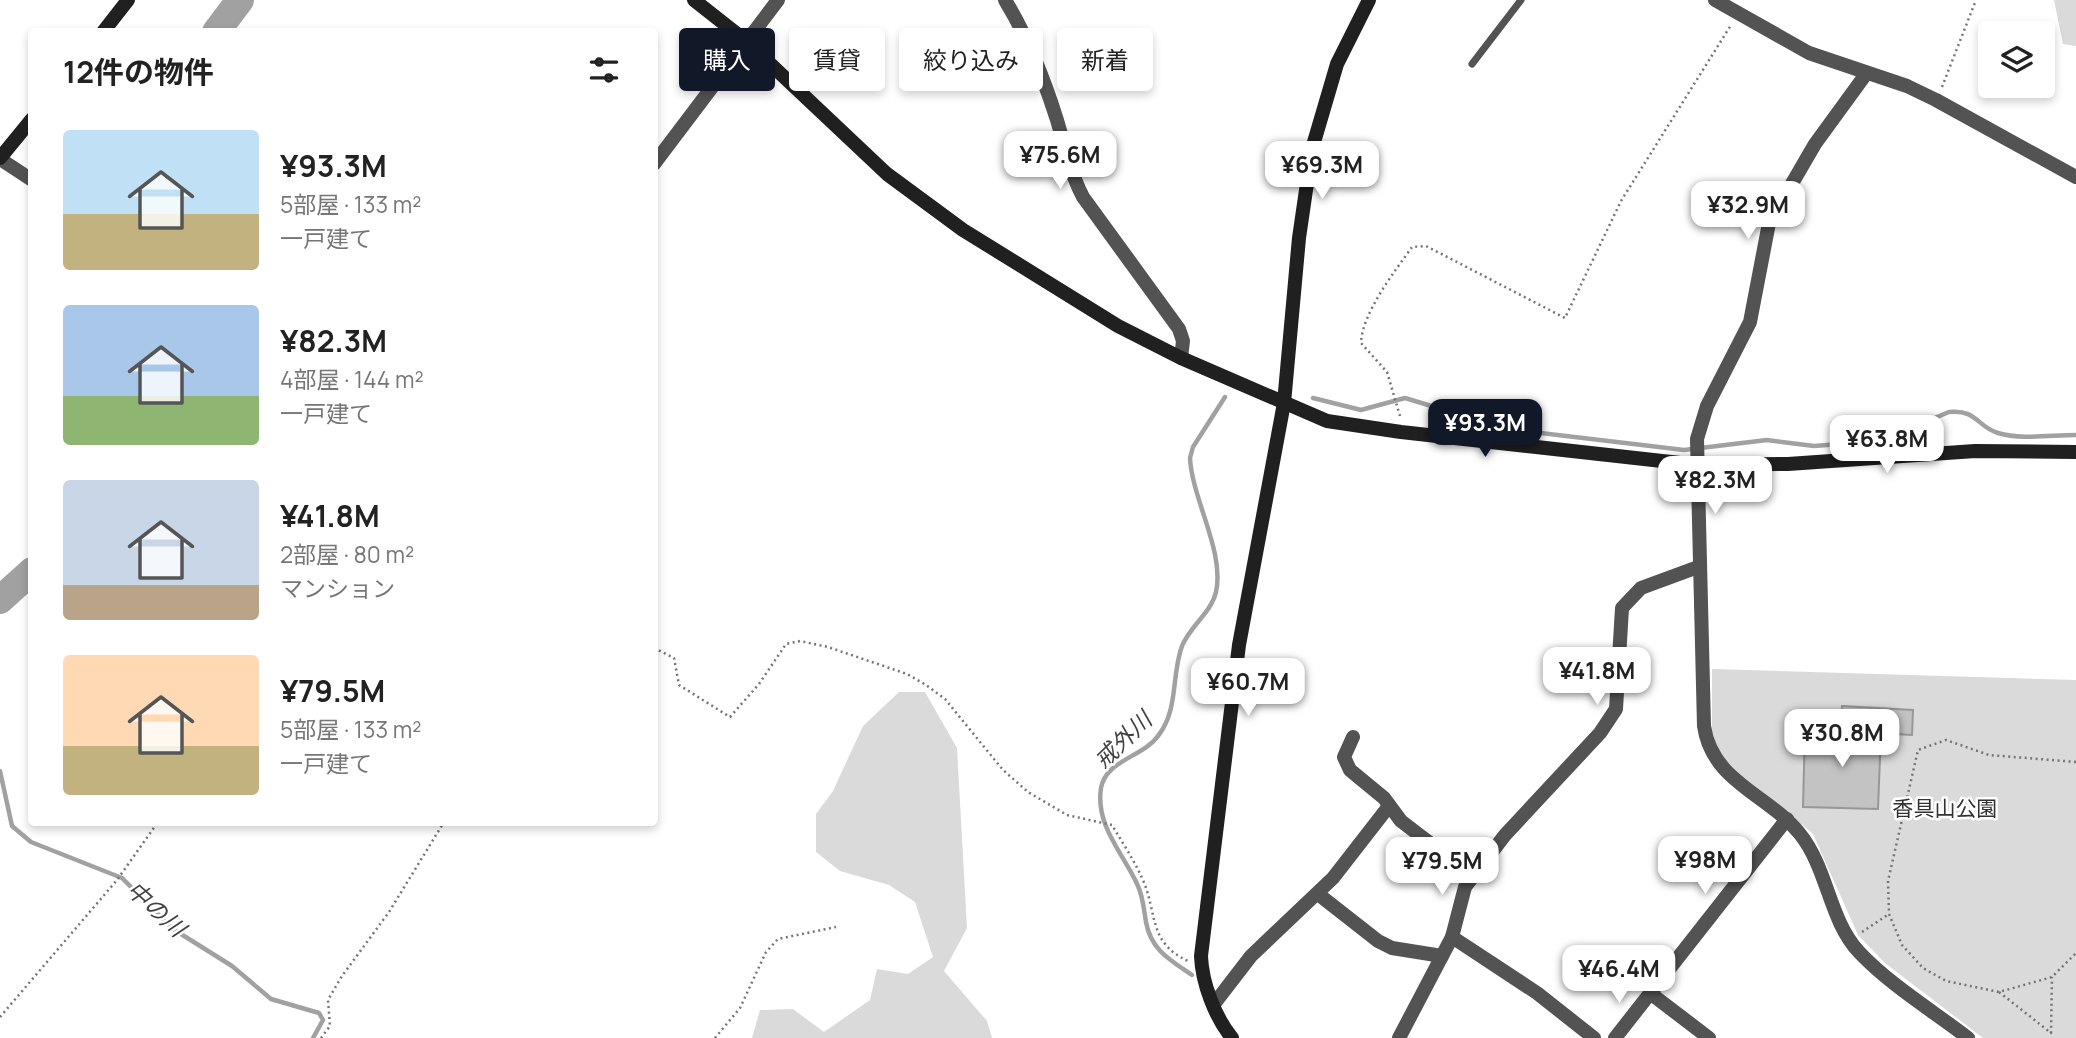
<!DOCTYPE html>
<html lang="ja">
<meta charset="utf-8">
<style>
:root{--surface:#fff;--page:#f2f2f2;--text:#222;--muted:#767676;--accent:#111827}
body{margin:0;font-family:Manrope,"Noto Sans JP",sans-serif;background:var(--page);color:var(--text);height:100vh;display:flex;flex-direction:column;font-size:26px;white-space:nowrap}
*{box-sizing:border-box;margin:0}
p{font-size:23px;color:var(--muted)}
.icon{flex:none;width:38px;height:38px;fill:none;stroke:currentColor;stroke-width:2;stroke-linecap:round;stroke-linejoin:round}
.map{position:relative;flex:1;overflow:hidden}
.details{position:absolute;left:28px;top:28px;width:630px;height:798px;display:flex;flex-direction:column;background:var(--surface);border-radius:7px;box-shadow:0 4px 10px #0003}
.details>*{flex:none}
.guide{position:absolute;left:679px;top:28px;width:665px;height:63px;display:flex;gap:14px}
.buttons{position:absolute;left:1978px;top:21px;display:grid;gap:14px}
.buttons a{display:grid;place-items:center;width:77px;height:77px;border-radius:7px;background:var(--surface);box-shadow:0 4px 10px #0003;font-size:35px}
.price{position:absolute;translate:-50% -60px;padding:0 16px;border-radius:14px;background:#fff;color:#222;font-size:23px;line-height:46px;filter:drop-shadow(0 2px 4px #0008)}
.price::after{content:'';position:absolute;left:50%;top:42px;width:21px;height:16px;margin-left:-10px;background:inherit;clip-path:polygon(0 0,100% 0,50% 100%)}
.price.on{background:var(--accent);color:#fff}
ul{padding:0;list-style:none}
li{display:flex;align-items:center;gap:21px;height:175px;padding:0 35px}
li span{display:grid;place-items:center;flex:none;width:196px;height:140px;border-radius:7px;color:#555}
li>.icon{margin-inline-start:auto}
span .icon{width:84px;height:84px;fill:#fffc;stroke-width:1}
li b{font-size:30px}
h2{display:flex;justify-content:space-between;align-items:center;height:84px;padding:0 35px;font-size:30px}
.tag{padding:0 24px;border-radius:7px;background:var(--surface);box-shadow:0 4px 10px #0003;font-size:24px;line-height:63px}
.tag.on{background:var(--accent);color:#fff}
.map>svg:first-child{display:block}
.green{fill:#dadada}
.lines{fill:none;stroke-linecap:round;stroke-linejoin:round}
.stream{stroke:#a1a1a1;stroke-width:4.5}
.river{stroke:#a1a1a1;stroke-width:28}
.building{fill:#c3c3c3;stroke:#979797;stroke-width:2}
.path{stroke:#757575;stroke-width:2.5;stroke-dasharray:2 3.5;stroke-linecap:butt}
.lane{stroke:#535353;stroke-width:7}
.street{stroke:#535353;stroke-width:14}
.secondary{stroke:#202020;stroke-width:14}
.labels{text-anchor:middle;stroke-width:5;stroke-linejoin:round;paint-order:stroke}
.park-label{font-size:21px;fill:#313131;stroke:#fff}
.water-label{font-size:23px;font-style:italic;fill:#424242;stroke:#fff}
</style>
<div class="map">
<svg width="2076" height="1038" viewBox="0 0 2076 1038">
<rect width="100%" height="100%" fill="#fff"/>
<g class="green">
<polygon points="2054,0 2076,0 2076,46 2063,44"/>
<polygon points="1712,669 2076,680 2076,1038 1983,1038 1885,963 1858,935 1813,834 1775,802 1723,765 1712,735"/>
<polygon points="899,692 925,692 957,748 967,928 944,971 987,1021 992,1038 752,1038 760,1010 793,1009 824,1032 870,1000 877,969 908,974 933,957 915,902 889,885 840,871 816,852 816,814 833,791 863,726"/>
</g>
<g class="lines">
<g class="stream">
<path d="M1313,398L1361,410L1405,398L1507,429L1684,450L1767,440L1814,446L1879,441L1949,412C1977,409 1977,427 1998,433C2022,440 2051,435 2076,435"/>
<polyline points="0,771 12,826 31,842 122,878 173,929 232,966 271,999 319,1013 323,1020 313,1038"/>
<path d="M1192,975C1170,960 1151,950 1146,922C1144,910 1143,897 1138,886C1124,854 1095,826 1101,788C1106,760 1143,757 1158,736C1179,709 1171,676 1182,646C1190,626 1211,613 1216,592C1225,552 1192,499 1190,458L1193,447L1225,397"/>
</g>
<g class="river">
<polyline points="216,32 240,0"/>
<polyline points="0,600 32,571"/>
</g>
</g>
<g class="building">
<polygon points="1842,706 1913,710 1912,735 1841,731"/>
<polygon points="1805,730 1881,732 1878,809 1803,807"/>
</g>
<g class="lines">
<g class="path">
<polyline points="1942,87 1976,0"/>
<path d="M1400,416L1387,372L1361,343C1362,313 1395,271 1412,247L1426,246L1565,318L1621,201L1731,25"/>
<path d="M654,648L674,658L679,685L730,717L759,684L786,644L800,641L828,647L907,674L926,685L945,699L1003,770L1028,792L1067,815L1112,825C1122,842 1134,860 1142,878C1158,912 1147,942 1188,961"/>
<polyline points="2076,762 1989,755 1946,740 1918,750 1888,881 1889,914 1902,945 1923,968 1946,981 1999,992 2052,977 2076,953"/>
<polyline points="1862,932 1889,914"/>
<polyline points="1999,992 2051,1033 2052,977"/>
<polyline points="0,1017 117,880 158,822"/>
<polyline points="321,1038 330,1026 328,1000 342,976 389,912 444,822"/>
<polyline points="715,1038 740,1008 766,952 778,939 836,927"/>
</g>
<polyline class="lane" points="1472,64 1521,0"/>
<g class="street">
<path d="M1005,0C1027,36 1044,79 1057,120C1065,147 1070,172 1083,197L1179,329L1183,341L1181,358"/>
<polyline points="1715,0 1809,53 1907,86 1936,100 2076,177"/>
<path d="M1866,74L1815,144L1769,223L1750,322L1707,406L1697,439L1704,726C1712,782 1768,794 1800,834C1828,869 1829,920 1859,952C1890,985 1933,1011 1968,1038"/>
<polyline points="0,159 32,180"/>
<polyline points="654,164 778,0"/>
<polyline points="1353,737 1344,757 1350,770 1384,798 1401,821 1473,876"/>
<polyline points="1318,894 1378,941 1392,948 1442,956"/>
<polyline points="1452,937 1537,993 1594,1038"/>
<polyline points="1650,993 1709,1038"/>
<polyline points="1214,1004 1251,956 1333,878 1389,806"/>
<polyline points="1399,1038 1452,937 1465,887 1505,835 1600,733 1616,709 1622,608 1641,588 1698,567"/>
<polyline points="1615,1038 1787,819"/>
</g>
<g class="secondary">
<polyline points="694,0 746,41 887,174 963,230 1118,326 1181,358 1327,421 1401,432 1698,465 1788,464 1975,451 2076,452"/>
<polyline points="103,32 128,0"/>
<polyline points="0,158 32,119"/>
<path d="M1232,1038C1215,1017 1202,983 1201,956L1239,645L1284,403L1299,238L1312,149L1337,64L1369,0"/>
</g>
</g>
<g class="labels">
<g class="park-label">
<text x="1945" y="816">香具山公園</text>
</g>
<g class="water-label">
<text transform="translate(1123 740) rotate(-44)" y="8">戒外川</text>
<text transform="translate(156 909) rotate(42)" y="8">中の川</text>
</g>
</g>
</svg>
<div class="buttons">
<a><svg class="icon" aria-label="layers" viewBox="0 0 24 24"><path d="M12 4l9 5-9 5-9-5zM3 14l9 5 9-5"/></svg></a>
</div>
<b class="price" style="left:1060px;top:191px">¥75.6M</b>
<b class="price" style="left:1322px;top:201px">¥69.3M</b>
<b class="price" style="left:1748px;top:241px">¥32.9M</b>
<b class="price on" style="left:1485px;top:459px">¥93.3M</b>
<b class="price" style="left:1887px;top:475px">¥63.8M</b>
<b class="price" style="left:1715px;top:516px">¥82.3M</b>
<b class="price" style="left:1597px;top:707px">¥41.8M</b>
<b class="price" style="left:1248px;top:718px">¥60.7M</b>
<b class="price" style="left:1842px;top:769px">¥30.8M</b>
<b class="price" style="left:1705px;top:896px">¥98M</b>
<b class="price" style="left:1442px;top:897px">¥79.5M</b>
<b class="price" style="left:1619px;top:1005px">¥46.4M</b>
<div class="guide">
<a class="tag on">購入</a>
<a class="tag">賃貸</a>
<a class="tag">絞り込み</a>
<a class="tag">新着</a>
</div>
<section class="details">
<h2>12件の物件<svg class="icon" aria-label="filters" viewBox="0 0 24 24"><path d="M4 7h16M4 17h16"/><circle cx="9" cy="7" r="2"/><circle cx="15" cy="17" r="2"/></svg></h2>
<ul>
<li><span style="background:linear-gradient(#bfe0f5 60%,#c2b280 0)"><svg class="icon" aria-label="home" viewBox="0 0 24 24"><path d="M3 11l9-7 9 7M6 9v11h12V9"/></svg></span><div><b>¥93.3M</b><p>5部屋 · 133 m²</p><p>一戸建て</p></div></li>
<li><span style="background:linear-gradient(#a9c7e8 65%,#8fb573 0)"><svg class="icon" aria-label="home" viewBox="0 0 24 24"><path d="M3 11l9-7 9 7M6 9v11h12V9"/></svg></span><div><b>¥82.3M</b><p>4部屋 · 144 m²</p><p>一戸建て</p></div></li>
<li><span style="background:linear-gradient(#c9d6e8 75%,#b9a48a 0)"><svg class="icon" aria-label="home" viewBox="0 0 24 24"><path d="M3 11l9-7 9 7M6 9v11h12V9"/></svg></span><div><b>¥41.8M</b><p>2部屋 · 80 m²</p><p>マンション</p></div></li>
<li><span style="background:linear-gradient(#ffd9b3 65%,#c2b280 0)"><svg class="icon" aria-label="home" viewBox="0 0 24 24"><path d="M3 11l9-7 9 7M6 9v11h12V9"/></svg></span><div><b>¥79.5M</b><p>5部屋 · 133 m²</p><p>一戸建て</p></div></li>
</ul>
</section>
</div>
